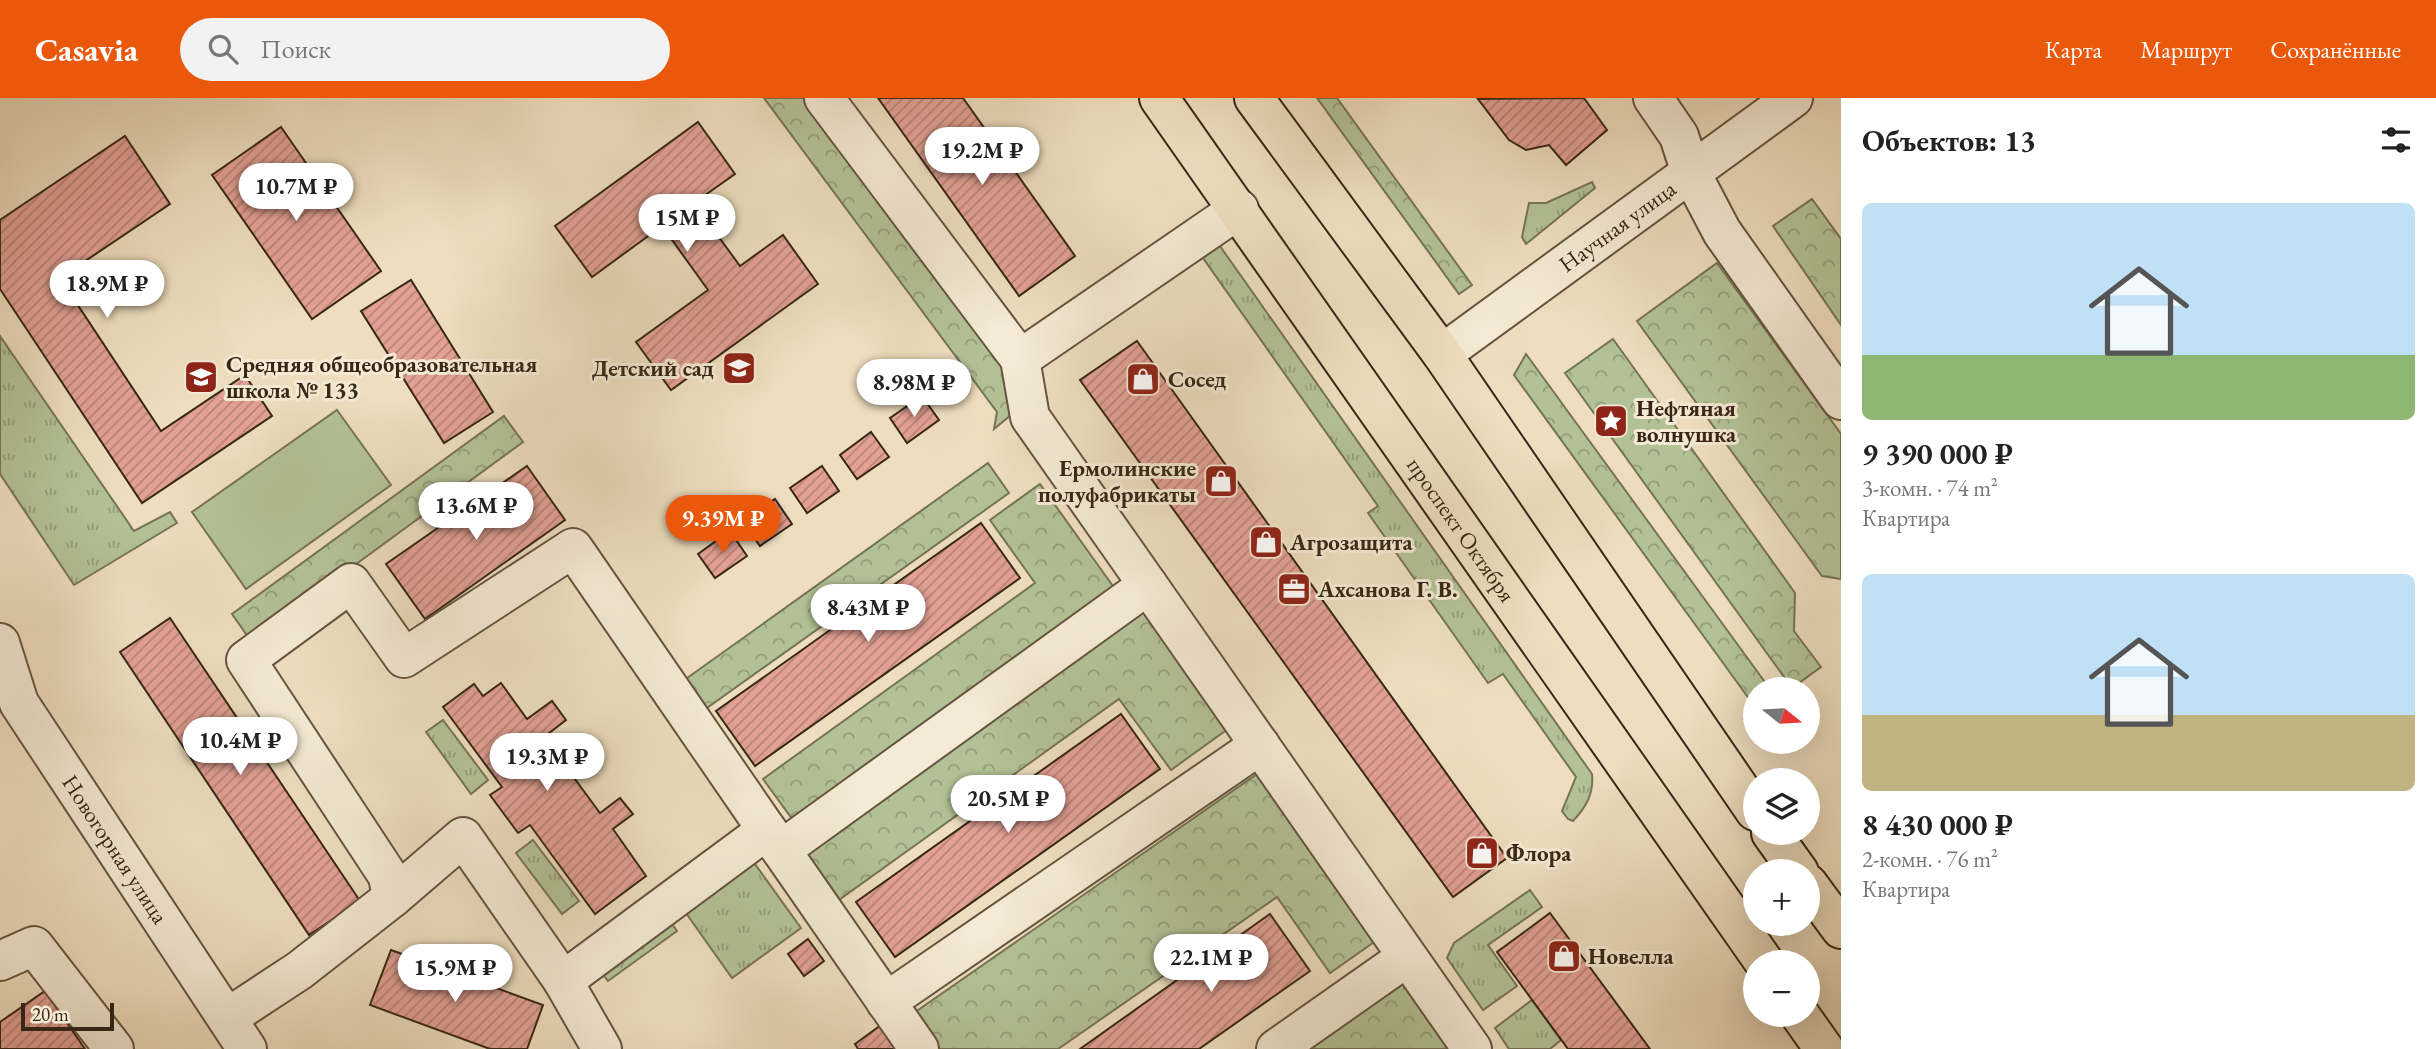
<!DOCTYPE html>
<html lang="ru">
<meta charset="utf-8">
<style>
:root{--surface:#fff;--page:#f2f2f2;--text:#222;--muted:#767676;--accent:#ea580c}
body{margin:0;font-family:"EB Garamond",serif;background:var(--page);color:var(--text);height:100vh;display:flex;flex-direction:column;font-size:26px;white-space:nowrap}
*{box-sizing:border-box;margin:0}
p{font-size:23px;color:var(--muted)}
.icon{flex:none;width:38px;height:38px;fill:none;stroke:currentColor;stroke-width:2;stroke-linecap:round;stroke-linejoin:round}
.map{position:relative;flex:1;overflow:hidden}
.details{display:flex;flex-direction:column;background:var(--surface);width:595px}
.details>*{flex:none}
.needle{width:46px;rotate:108deg}
.controls{position:absolute;left:1743px;top:579px;display:grid;gap:14px}
.controls a{display:grid;place-items:center;width:77px;height:77px;border-radius:50%;background:var(--surface);box-shadow:0 7px 28px #0002;font-size:35px}
.scale{position:absolute;left:21px;bottom:18px;width:93px;box-sizing:border-box;padding-left:7px;border:4px solid #382715;border-top:0;font-size:19px;line-height:24px;white-space:nowrap;color:#382715;-webkit-text-stroke:5px #f4ead5;paint-order:stroke}
.price{position:absolute;translate:-50% -60px;padding:0 16px;border-radius:24px;background:#fff;color:#222;font-size:23px;line-height:46px;filter:drop-shadow(0 2px 4px #0008)}
.price::after{content:'';position:absolute;left:50%;top:42px;width:21px;height:16px;margin-left:-10px;background:inherit;clip-path:polygon(0 0,100% 0,50% 100%)}
.price.current{background:var(--accent);color:#fff}
ul{padding:0;list-style:none}
li{display:grid;align-content:center;gap:14px;height:371px;padding:0 21px}
li span{display:grid;place-items:center;height:217px;border-radius:10px;color:#555}
li>.icon{margin-inline-start:auto}
span .icon{width:126px;height:126px;fill:#fffc;stroke-width:1}
li b{font-size:30px}
h2{display:flex;justify-content:space-between;align-items:center;height:84px;padding:0 21px;font-size:30px}
header{display:flex;align-items:center;gap:42px;box-sizing:border-box;height:98px;padding:0 35px;background:var(--accent);color:#fff}
header strong{font-size:33px}
nav{display:flex;gap:38px;margin-inline-start:auto;font-size:24px}
.search{width:490px;height:63px;background:var(--page);display:flex;align-items:center;gap:18px;box-sizing:border-box;padding:0 24px;border-radius:38px;color:var(--muted);font-size:26px}
main{display:flex;flex:1;min-height:0}
.map>svg:first-child{display:block}
.grass{fill:url(#grass-tufts);stroke:#767456;stroke-width:2}
.forest{fill:url(#forest-crowns);stroke:#767456;stroke-width:2}
.garden{fill:#b3c296;stroke:#767456;stroke-width:2}
.building{fill:url(#building-hatch);stroke:#382715;stroke-width:2}
.lines{fill:none;stroke-linecap:round;stroke-linejoin:round}
.minor-casing{stroke:#665540;stroke-width:42}
.major-casing{stroke:#382715;stroke-width:42}
.minor{stroke:#f4ead5;stroke-width:38}
.major{stroke:#eedebf;stroke-width:38}
.labels{text-anchor:middle;stroke-width:6;stroke-linejoin:round;paint-order:stroke}
.street-label{font-size:23px;fill:#382715;stroke:#f4ead5}
.poi-label{font-size:23px;font-weight:bold;fill:#382715;stroke:#f4ead5;text-anchor:start}
</style>
<header>
<strong>Casavia</strong>
<div class="search"><svg class="icon" aria-label="search" viewBox="0 0 24 24"><circle cx="10" cy="10" r="6"/><path d="M15 15l6 6"/></svg>Поиск</div>
<nav><a>Карта</a><a>Маршрут</a><a>Сохранённые</a></nav>
</header>
<main>
<div class="map">
<svg width="1841" height="951" viewBox="0 0 1841 951">
<defs>
<pattern id="grass-tufts" width="24" height="20" patternUnits="userSpaceOnUse" patternTransform="scale(1.75)"><rect width="24" height="20" fill="#b3c296"/><path d="M3 7l-1-3M5 7V3M7 7l1-3M15 17l-1-3M17 17v-4M19 17l1-3" fill="none" stroke="#939e79"/></pattern>
<pattern id="forest-crowns" width="20" height="18" patternUnits="userSpaceOnUse" patternTransform="scale(1.75)"><rect width="20" height="18" fill="#b3c296"/><path d="M2 6a3 3 0 1 1 6 0M12 15a3 3 0 1 1 6 0" fill="none" stroke="#939e79"/></pattern>
<pattern id="building-hatch" width="6" height="6" patternUnits="userSpaceOnUse" patternTransform="scale(1.75)"><rect width="6" height="6" fill="#e3a195"/><path d="M-1 1l2-2M0 6l6-6M5 7l2-2" fill="none" stroke="#b98378"/></pattern>
</defs>
<rect width="100%" height="100%" fill="#eedebf"/>
<filter id="stains"><feTurbulence type="fractalNoise" baseFrequency=".00286" numOctaves="4"/><feColorMatrix values="0 0 0 0 .2 0 0 0 0 .09 0 0 0 0 .02 0 0 0 .5 -.17"/></filter>
<radialGradient id="worn" r=".72"><stop offset=".6" stop-color="#630" stop-opacity="0"/><stop offset="1" stop-color="#630" stop-opacity=".3"/></radialGradient>
<g class="grass">
<polygon points="1592,84 1595,90 1526,146 1522,139 1529,105 1546,105"/>
<path d="M1215,141L1592,676C1594,696 1586,709 1573,723L1568,721L1562,713L1576,679L1503,576L1488,585L1368,415L1378,408L1198,153Z"/>
<polygon points="0,238 134,433 170,414 177,425 74,487 0,376"/>
<polygon points="443,622 488,682 471,696 426,634"/>
<polygon points="533,742 579,803 562,816 516,755"/>
<polygon points="750,759 801,830 732,880 681,808"/>
<polygon points="1530,792 1542,809 1488,847 1517,888 1483,912 1447,860 1454,845"/>
<polygon points="667,819 677,833 608,883 597,869"/>
<polygon points="1532,902 1561,942 1550,951 1509,951 1495,930"/>
</g>
<g class="forest">
<polygon points="764,0 804,0 1007,270 1017,312 994,331 997,314"/>
<polygon points="1317,0 1337,0 1472,187 1459,196"/>
<polygon points="1812,101 1841,141 1841,227 1773,128"/>
<polygon points="1717,165 1841,336 1841,481 1822,478 1637,223"/>
<polygon points="1613,241 1795,495 1794,533 1821,569 1792,590 1565,275"/>
<polygon points="1526,256 1770,591 1755,592 1755,609 1514,277"/>
<polygon points="504,318 523,344 251,543 232,516"/>
<polygon points="988,365 1009,395 704,612 683,583"/>
<polygon points="1040,386 1115,491 793,722 763,681 1035,485 990,422"/>
<polygon points="1144,505 1232,628 1171,672 1119,601 836,804 799,752"/>
<polygon points="1260,674 1377,842 1330,875 1277,799 1058,951 935,951 911,917"/>
<polygon points="1411,879 1459,951 1305,951"/>
</g>
<polygon class="garden" points="337,312 391,387 246,491 192,414"/>
<g class="building">
<polygon points="878,0 963,0 1075,158 1019,198"/>
<polygon points="1584,0 1607,32 1566,67 1549,47 1526,52 1509,42 1478,1"/>
<polygon points="698,24 735,76 694,105 740,168 783,137 818,186 671,292 636,244 708,192 662,128 592,179 555,128"/>
<polygon points="281,29 381,173 312,221 212,77"/>
<polygon points="125,38 170,106 60,180 161,333 245,277 272,318 142,405 0,191 0,122"/>
<polygon points="411,182 493,314 444,345 361,213"/>
<polygon points="1137,243 1507,760 1453,799 1080,282"/>
<polygon points="922,298 939,322 907,345 890,320"/>
<polygon points="871,334 889,359 857,381 840,357"/>
<polygon points="527,368 565,422 425,521 386,466"/>
<polygon points="822,368 839,393 807,415 790,390"/>
<polygon points="775,401 792,426 760,448 743,424"/>
<polygon points="981,425 1020,480 755,668 716,613"/>
<polygon points="730,433 747,458 715,480 698,456"/>
<polygon points="170,520 360,803 309,837 120,554"/>
<polygon points="501,585 527,621 552,603 566,622 544,639 600,715 620,700 633,716 613,731 646,778 595,816 530,727 518,735 490,697 502,689 443,609 474,586 483,598"/>
<polygon points="1121,616 1160,671 895,859 856,804"/>
<polygon points="1550,815 1650,951 1568,951 1497,854"/>
<polygon points="1270,816 1310,873 1199,951 1080,951"/>
<polygon points="808,841 824,863 804,878 788,856"/>
<polygon points="391,852 543,907 527,951 490,951 370,907"/>
<polygon points="45,893 85,951 0,951 0,924"/>
<polygon points="888,922 909,951 858,951 855,946"/>
</g>
<g class="lines">
<g class="minor-casing">
<g id="minor">
<polyline points="824,0 1020,261"/>
<polyline points="1653,0 1679,38 1691,75 1722,134 1841,302"/>
<path id="s1" d="M1442,256L1793,0"/>
<polyline points="1148,487 1472,951"/>
<path id="s2" d="M0,545L19,605L247,951"/>
<polyline points="392,800 463,739 563,883"/>
<polyline points="0,863 34,848 114,951"/>
<polyline points="886,904 1260,647"/>
<polyline points="227,920 300,872 392,800 388,778 246,562 351,485 404,560 573,450 767,732"/>
<polyline points="602,951 563,883 767,732 781,752"/>
<polyline points="919,951 781,752 1148,487 1030,319 1020,261 1239,111"/>
<polyline points="1276,951 1407,859"/>
</g>
</g>
<g class="major-casing">
<g id="major">
<path id="s3" d="M1159,0L1764,864"/>
<polyline points="1254,0 1442,256 1755,713"/>
<polyline points="1771,735 1799,774"/>
<polyline points="1808,786 1841,831"/>
<polyline points="1800,917 1824,951"/>
</g>
</g>
<use href="#minor" class="minor"/>
<use href="#major" class="major"/>
</g>
<defs>
<g id="school-square" transform="scale(1.75)"><rect x="-9" y="-9" width="18" height="18" rx="4" fill="#8f2418" stroke="#f4ead5"/><path d="M0-5L7-2L0 1L-7-2ZM-4 1L0 2.5L4 1V4Q0 6-4 4Z" fill="#fff"/></g>
<g id="shop-square" transform="scale(1.75)"><rect x="-9" y="-9" width="18" height="18" rx="4" fill="#8f2418" stroke="#f4ead5"/><path d="M-5-2.5h2.3a2.7 3.5 0 0 1 5.4 0H5L5.5 6h-11ZM-1.5-2.5h3a1.5 2.3 0 0 0-3 0Z" fill="#fff"/></g>
<g id="sight-square" transform="scale(1.75)"><rect x="-9" y="-9" width="18" height="18" rx="4" fill="#8f2418" stroke="#f4ead5"/><path d="M0-6L1.8-2.2L6-1.7L2.9 1.2L3.7 5.4L0 3.3L-3.7 5.4L-2.9 1.2L-6-1.7L-1.8-2.2Z" fill="#fff"/></g>
<g id="office-square" transform="scale(1.75)"><rect x="-9" y="-9" width="18" height="18" rx="4" fill="#8f2418" stroke="#f4ead5"/><path d="M-6-3h4V-5.5h4V-3h4V5H-6ZM-1-4.5V-3h2v-1.5ZM-6 0V1H6V0Z" fill="#fff"/></g>
</defs>
<g fill-rule="evenodd">
<use href="#school-square" x="739" y="270"/>
<use href="#school-square" x="201" y="279"/>
<use href="#shop-square" x="1143" y="281"/>
<use href="#sight-square" x="1611" y="323"/>
<use href="#shop-square" x="1221" y="383"/>
<use href="#shop-square" x="1266" y="444"/>
<use href="#office-square" x="1294" y="491"/>
<use href="#shop-square" x="1482" y="755"/>
<use href="#shop-square" x="1564" y="858"/>
</g>
<g class="labels">
<g class="street-label">
<text dy="8" stroke="none"><textPath href="#s1" startOffset="217">Научная улица</textPath></text>
<text dy="8" stroke="none"><textPath href="#s3" startOffset="527">проспект Октября</textPath></text>
<text dy="8" stroke="none"><textPath href="#s2" startOffset="238">Новогорная улица</textPath></text>
</g>
<g class="poi-label">
<text x="226" y="274">Средняя общеобразовательная<tspan x="226" dy="26">школа № 133</tspan></text>
<text x="714" y="278" text-anchor="end">Детский сад</text>
<text x="1168" y="289">Сосед</text>
<text x="1636" y="318">Нефтяная<tspan x="1636" dy="26">волнушка</tspan></text>
<text x="1196" y="378" text-anchor="end">Ермолинские<tspan x="1196" dy="26">полуфабрикаты</tspan></text>
<text x="1290" y="452">Агрозащита</text>
<text x="1318" y="499">Ахсанова Г. В.</text>
<text x="1506" y="763">Флора</text>
<text x="1588" y="866">Новелла</text>
</g>
</g>
<rect width="100%" height="100%" filter="url(#stains)"/>
<rect width="100%" height="100%" fill="url(#worn)"/>
</svg>
<div class="controls">
<a><svg class="needle" viewBox="-14 -14 28 28"><path d="M0-13l5 13h-10z" fill="#e53935"/><path d="M0 13l5-13h-10z" fill="#767676"/></svg></a>
<a><svg class="icon" aria-label="layers" viewBox="0 0 24 24"><path d="M12 4l9 5-9 5-9-5zM3 14l9 5 9-5"/></svg></a>
<a>+</a>
<a>−</a>
</div>
<div class="scale">20 m</div>
<b class="price" style="left:982px;top:89px">19.2M ₽</b>
<b class="price" style="left:296px;top:125px">10.7M ₽</b>
<b class="price" style="left:687px;top:156px">15M ₽</b>
<b class="price" style="left:107px;top:222px">18.9M ₽</b>
<b class="price" style="left:914px;top:321px">8.98M ₽</b>
<b class="price" style="left:476px;top:444px">13.6M ₽</b>
<b class="price current" style="left:723px;top:457px">9.39M ₽</b>
<b class="price" style="left:868px;top:546px">8.43M ₽</b>
<b class="price" style="left:240px;top:679px">10.4M ₽</b>
<b class="price" style="left:547px;top:695px">19.3M ₽</b>
<b class="price" style="left:1008px;top:737px">20.5M ₽</b>
<b class="price" style="left:1211px;top:896px">22.1M ₽</b>
<b class="price" style="left:455px;top:906px">15.9M ₽</b>
</div>
<section class="details">
<h2>Объектов: 13<svg class="icon" aria-label="filters" viewBox="0 0 24 24"><path d="M4 7h16M4 17h16"/><circle cx="9" cy="7" r="2"/><circle cx="15" cy="17" r="2"/></svg></h2>
<ul>
<li><span style="background:linear-gradient(#bfe0f5 70%,#8fb573 0)"><svg class="icon" aria-label="home" viewBox="0 0 24 24"><path d="M3 11l9-7 9 7M6 9v11h12V9"/></svg></span><div><b>9 390 000 ₽</b><p>3-комн. · 74 m²</p><p>Квартира</p></div></li>
<li><span style="background:linear-gradient(#bfe0f5 65%,#c2b280 0)"><svg class="icon" aria-label="home" viewBox="0 0 24 24"><path d="M3 11l9-7 9 7M6 9v11h12V9"/></svg></span><div><b>8 430 000 ₽</b><p>2-комн. · 76 m²</p><p>Квартира</p></div></li>
</ul>
</section>
</main>
